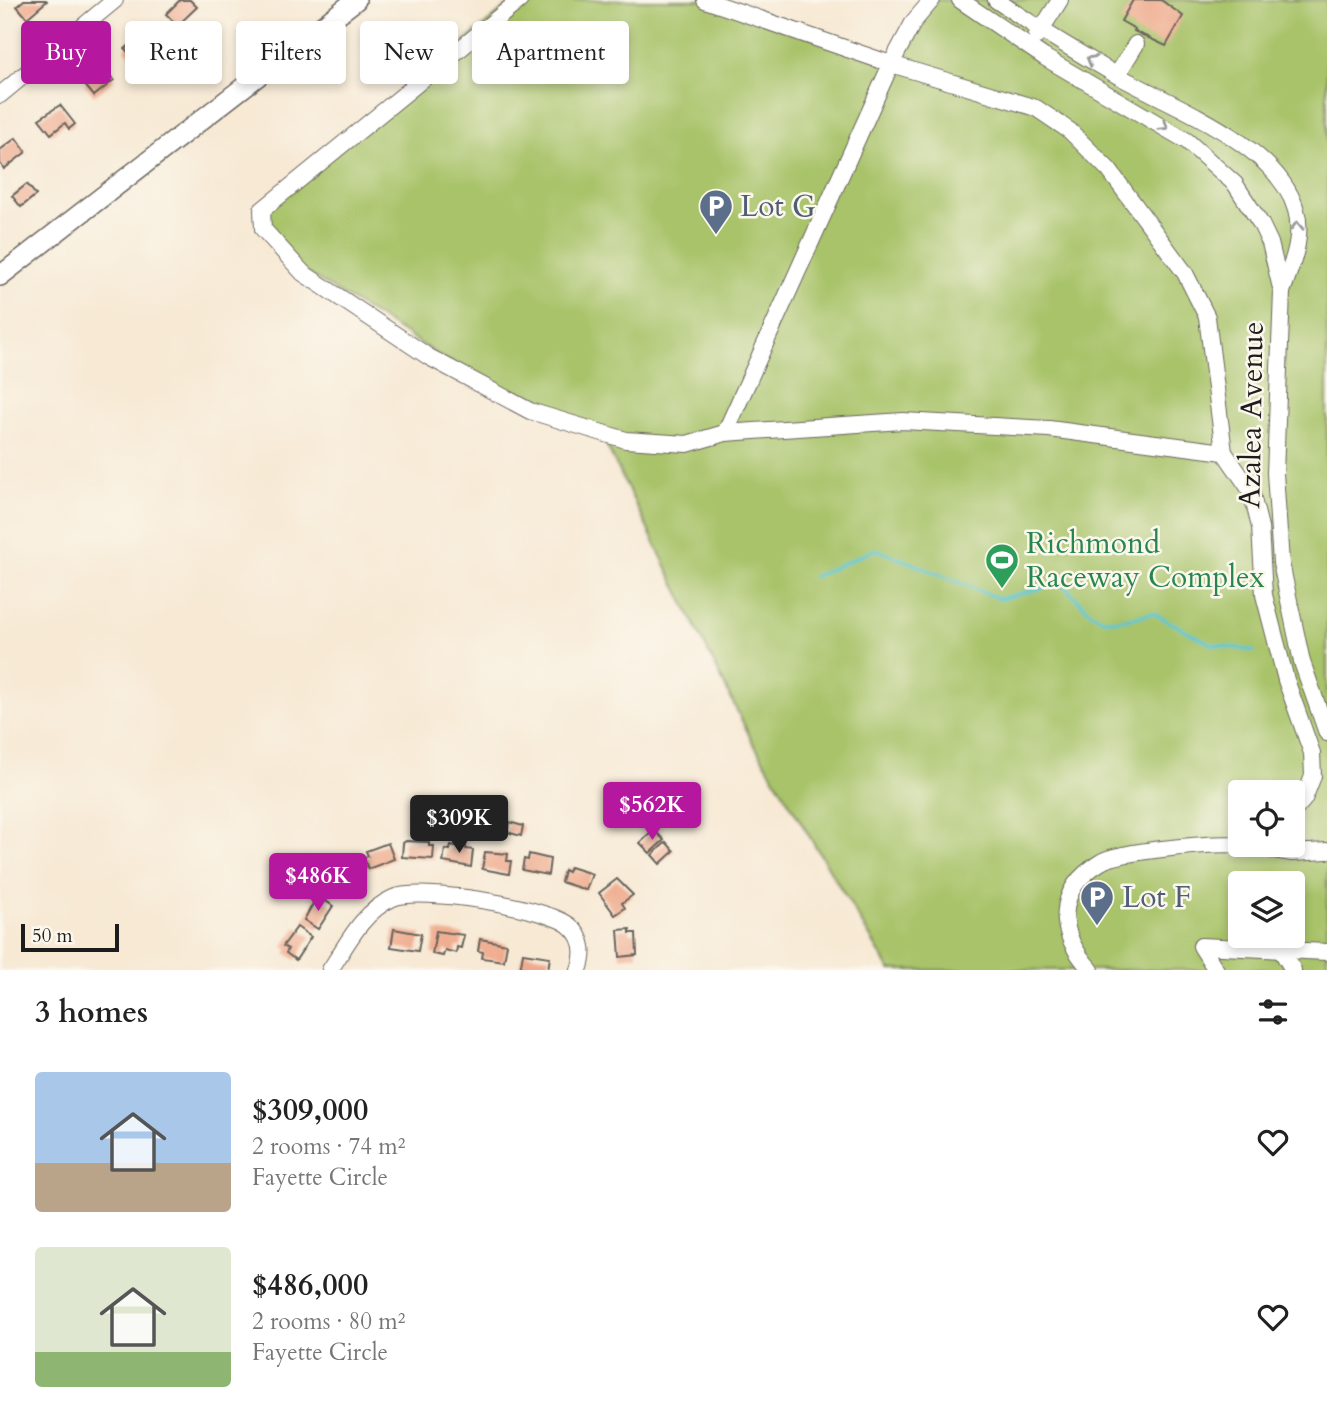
<!DOCTYPE html>
<meta charset="utf-8">
<style>
:root{--surface:#fff;--page:#f6f6f6;--text:#222;--muted:#767676;--accent:#b5179e}
body{margin:0;font-family:Cardo,serif;background:var(--page);color:var(--text);height:100vh;display:flex;flex-direction:column;font-size:26px;white-space:nowrap}
*{box-sizing:border-box;margin:0}
p{font-size:23px;color:var(--muted)}
.icon{flex:none;width:38px;height:38px;fill:none;stroke:currentColor;stroke-width:2;stroke-linecap:round;stroke-linejoin:round}
.map{position:relative;height:970px;overflow:hidden}
.panel{display:flex;flex-direction:column;background:var(--surface);flex:1}
.panel>*{flex:none}
.guide{position:absolute;left:21px;top:21px;width:700px;height:63px;display:flex;gap:14px}
.tools{position:absolute;left:1228px;top:780px;display:grid;gap:14px}
.tools a{display:grid;place-items:center;width:77px;height:77px;border-radius:7px;background:var(--surface);box-shadow:0 4px 10px #0003;font-size:35px}
.scale{position:absolute;left:21px;bottom:18px;width:98px;box-sizing:border-box;padding-left:7px;border:4px solid #1c1c1c;border-top:0;font-size:19px;line-height:24px;white-space:nowrap;color:#1c1c1c;-webkit-text-stroke:5px #fbf7ec;paint-order:stroke}
.price{position:absolute;translate:-50% -60px;padding:0 16px;border-radius:7px;background:var(--accent);color:#fff;font-size:23px;line-height:46px;filter:drop-shadow(0 2px 4px #0008)}
.price::after{content:'';position:absolute;left:50%;top:42px;width:21px;height:16px;margin-left:-10px;background:inherit;clip-path:polygon(0 0,100% 0,50% 100%)}
.price.active{background:#222;color:#fff}
ul{padding:0;list-style:none}
li{display:flex;align-items:center;gap:21px;height:175px;padding:0 35px}
li span{display:grid;place-items:center;flex:none;width:196px;height:140px;border-radius:7px;color:#555}
li>.icon{margin-inline-start:auto}
span .icon{width:84px;height:84px;fill:#fffc;stroke-width:1}
li b{font-size:30px}
h2{display:flex;justify-content:space-between;align-items:center;height:84px;padding:0 35px;font-size:30px}
.chip{padding:0 24px;border-radius:7px;background:var(--surface);box-shadow:0 4px 10px #0003;font-size:24px;line-height:63px}
.chip.active{background:var(--accent);color:#fff}
.map>svg:first-child{display:block}
.green{fill:#a8c369;stroke:#627042;stroke-width:2;fill-rule:evenodd}
.lines{fill:none;stroke-linecap:round;stroke-linejoin:round}
.stream{stroke:#59c6d1;stroke-width:3.5}
.building{fill:#efab8e}
.minor-casing{stroke:#69645c;stroke-width:18}
.major-casing{stroke:#69645c;stroke-width:22}
.minor{stroke:#fff;stroke-width:16}
.major{stroke:#fff;stroke-width:19}
.oneway{stroke:#999}
.labels{text-anchor:middle;stroke-width:5;stroke-linejoin:round;paint-order:stroke}
.service-label{font-size:30px;fill:#4e5e75;stroke:#fbf7ec;text-anchor:start}
.street-label{font-size:30px;fill:#1c1c1c;stroke:#fbf7ec}
.leisure-label{font-size:30px;fill:#27864d;stroke:#fbf7ec;text-anchor:start}
</style>
<div class="map">
<svg width="1327" height="970" viewBox="0 0 1327 970">
<rect width="100%" height="100%" fill="#fbf7ec"/>
<filter id="ink" filterUnits="userSpaceOnUse"><feTurbulence type="fractalNoise" baseFrequency=".0143" numOctaves="2"/><feDisplacementMap in="SourceGraphic" scale="14" xChannelSelector="R" yChannelSelector="G"/><feConvolveMatrix kernelMatrix="1 2 1 2 8 2 1 2 1" color-interpolation-filters="sRGB"/></filter>
<filter id="wash" filterUnits="userSpaceOnUse"><feTurbulence type="fractalNoise" baseFrequency=".00686" numOctaves="4" result="noise"/><feDisplacementMap in="SourceGraphic" scale="28" xChannelSelector="R" yChannelSelector="G"/><feGaussianBlur stdDeviation="1.57" result="paint"/><feColorMatrix in="noise" values="0 0 0 0 0 0 0 0 0 0 0 0 0 0 0 0 0 1.4 0 .05"/><feComposite in="paint" operator="in"/></filter>
<g filter="url(#wash)">
<rect width="100%" height="100%" fill="#f7e9d4"/>
<path class="green" d="M515,0H705L891,64L932,0H1327V970H890L752,741L604,440L460,368L290,262L258,210ZM1241,793H1293V845H1241ZM1241,884H1293V936H1241Z"/>
<g class="lines">
<path class="stream" d="M813,577L876,549L1000,599L1061,583C1100,622 1097,627 1153,613L1211,644L1254,651"/>
</g>
<g id="blocks">
<g class="building">
<polygon points="24,0 46,0 47,1 27,18 17,6"/>
<polygon points="180,0 190,0 197,7 175,28 172,26 175,23 166,14"/>
<polygon points="1133,0 1161,0 1183,16 1166,46 1134,31 1135,29 1121,21"/>
<polygon points="145,31 156,44 136,61 125,49"/>
<polygon points="191,37 202,47 191,57 181,47"/>
<polygon points="103,68 114,80 94,96 84,84"/>
<polygon points="60,105 75,124 69,129 65,123 51,134 39,119"/>
<polygon points="16,138 26,152 4,169 0,163 0,150"/>
<polygon points="27,184 36,195 21,207 12,196"/>
<polygon points="509,822 523,826 521,836 507,832"/>
<polygon points="654,830 664,840 650,853 640,843"/>
<polygon points="406,841 429,842 429,846 434,846 433,859 402,857 403,843"/>
<polygon points="457,842 466,844 466,849 473,850 471,867 443,862 445,849 450,850 451,845 456,846"/>
<polygon points="666,842 674,851 660,864 652,855"/>
<polygon points="388,843 394,859 368,869 364,858 368,856 366,851"/>
<polygon points="485,852 508,854 507,861 511,861 509,874 482,869"/>
<polygon points="529,854 550,859 548,875 522,870 524,859 528,860"/>
<polygon points="570,867 592,874 586,890 561,882 564,870 568,872"/>
<polygon points="617,879 633,895 622,903 625,908 615,915 599,893"/>
<polygon points="323,899 333,906 318,929 304,920 315,900 320,904"/>
<polygon points="297,927 311,937 296,960 286,953 288,949 283,946"/>
<polygon points="394,929 421,934 418,951 391,947"/>
<polygon points="630,929 630,933 636,933 637,955 620,957 618,930"/>
<polygon points="436,931 464,935 461,948 457,947 456,953 445,950 443,956 432,954"/>
<polygon points="480,939 507,944 504,961 482,958 483,952 478,951"/>
<polygon points="523,953 550,957 548,970 520,970"/>
</g>
</g>
</g>
<g filter="url(#ink)">
<use href="#blocks" fill-opacity="0" stroke="#69645c" stroke-width="2"/>
<g class="lines">
<g class="minor-casing">
<g id="minor">
<polyline points="520,0 262,210 263,229 303,273 429,357 530,411 626,440 687,444 725,433 903,421 1049,429 1224,452"/>
<polyline points="705,0 891,64 1036,108 1070,131 1109,170 1185,273 1207,317 1224,452 1251,491 1260,527 1264,595 1286,680 1312,753 1313,776 1304,799 1293,812"/>
<polyline points="960,0 1044,57 1187,141 1235,184 1261,224 1270,243 1282,292 1275,473 1281,563 1302,662 1327,733"/>
<path d="M996,0C1034,26 1073,50 1113,73C1169,105 1277,143 1296,210C1304,238 1291,266 1282,292"/>
<polyline points="1037,36 1060,0"/>
<polyline points="1117,75 1136,44"/>
<polyline points="0,95 115,0"/>
<polyline points="725,433 891,64 914,21 932,0"/>
<polyline points="1243,845 1292,853 1327,851"/>
<polyline points="1281,950 1293,970"/>
<path d="M330,970C347,944 363,911 393,898C420,886 547,907 570,926C584,938 585,954 579,970"/>
<path d="M1091,970C1057,933 1054,890 1101,862C1118,851 1219,842 1241,845"/>
<polyline points="1216,970 1201,946 1327,952"/>
</g>
</g>
<g class="major-casing">
<polyline id="major" points="0,276 356,0"/>
</g>
<use href="#minor" class="minor"/>
<use href="#major" class="major"/>
</g>
<defs><path id="oneway-chevron" d="M-2-3.5L2.5 0L-2 3.5" fill="none" stroke-width="1.6" stroke-linecap="round" stroke-linejoin="round" transform="scale(1.75)"/></defs>
<g class="oneway">
<use href="#oneway-chevron" transform="translate(1091 60) rotate(-150)"/>
<use href="#oneway-chevron" transform="translate(1164 126) rotate(32)"/>
<use href="#oneway-chevron" transform="translate(1297 226) rotate(-92)"/>
</g>
</g>
<defs>
<g id="parking-pin" transform="scale(1.75)"><path d="M0 17L-7.5 6A9.5 9.5 0 1 1 7.5 6Z" fill="#5c6f8a" stroke="#fbf7ec"/><path d="M-3.5-5.5H1a3.5 3.5 0 0 1 0 7H-1V5.5H-3.5ZM-1-3.4V-.6H.8a1.4 1.4 0 0 0 0-2.8Z" fill="#fff"/></g>
<g id="stadium-pin" transform="scale(1.75)"><path d="M0 17L-7.5 6A9.5 9.5 0 1 1 7.5 6Z" fill="#2e9e5b" stroke="#fbf7ec"/><path d="M0-5a6.5 5 0 1 0 0 10a6.5 5 0 1 0 0-10ZM-3.5-1.8h7v3.6h-7Z" fill="#fff"/></g>
</defs>
<g fill-rule="evenodd">
<use href="#parking-pin" x="716" y="206"/>
<use href="#stadium-pin" x="1002" y="560"/>
<use href="#parking-pin" x="1097" y="897"/>
</g>
<g class="labels">
<g class="service-label">
<text x="740" y="216">Lot G</text>
<text x="1122" y="907">Lot F</text>
</g>
<g class="street-label">
<text transform="translate(1251 415) rotate(-89)" y="10">Azalea Avenue</text>
</g>
<g class="leisure-label">
<text x="1026" y="553">Richmond<tspan x="1026" dy="34">Raceway Complex</tspan></text>
</g>
</g>
</svg>
<div class="tools">
<a><svg class="icon" aria-label="locate" viewBox="0 0 24 24"><circle cx="12" cy="12" r="6"/><path d="M12 2v4M12 18v4M2 12h4M18 12h4"/></svg></a>
<a><svg class="icon" aria-label="layers" viewBox="0 0 24 24"><path d="M12 4l9 5-9 5-9-5zM3 14l9 5 9-5"/></svg></a>
</div>
<div class="scale">50 m</div>
<b class="price" style="left:652px;top:842px">$562K</b>
<b class="price active" style="left:459px;top:855px">$309K</b>
<b class="price" style="left:318px;top:913px">$486K</b>
<div class="guide">
<a class="chip active">Buy</a>
<a class="chip">Rent</a>
<a class="chip">Filters</a>
<a class="chip">New</a>
<a class="chip">Apartment</a>
</div>
</div>
<section class="panel">
<h2>3 homes<svg class="icon" aria-label="filters" viewBox="0 0 24 24"><path d="M4 7h16M4 17h16"/><circle cx="9" cy="7" r="2"/><circle cx="15" cy="17" r="2"/></svg></h2>
<ul>
<li><span style="background:linear-gradient(#a9c7e8 65%,#b9a48a 0)"><svg class="icon" aria-label="home" viewBox="0 0 24 24"><path d="M3 11l9-7 9 7M6 9v11h12V9"/></svg></span><div><b>$309,000</b><p>2 rooms · 74 m²</p><p>Fayette Circle</p></div><svg class="icon" aria-label="heart" viewBox="0 0 24 24"><path d="M12 20l-8-8c-3-5 5-10 8-4 3-6 11-1 8 4z"/></svg></li>
<li><span style="background:linear-gradient(#dfe7d0 75%,#8fb573 0)"><svg class="icon" aria-label="home" viewBox="0 0 24 24"><path d="M3 11l9-7 9 7M6 9v11h12V9"/></svg></span><div><b>$486,000</b><p>2 rooms · 80 m²</p><p>Fayette Circle</p></div><svg class="icon" aria-label="heart" viewBox="0 0 24 24"><path d="M12 20l-8-8c-3-5 5-10 8-4 3-6 11-1 8 4z"/></svg></li>
</ul>
</section>
